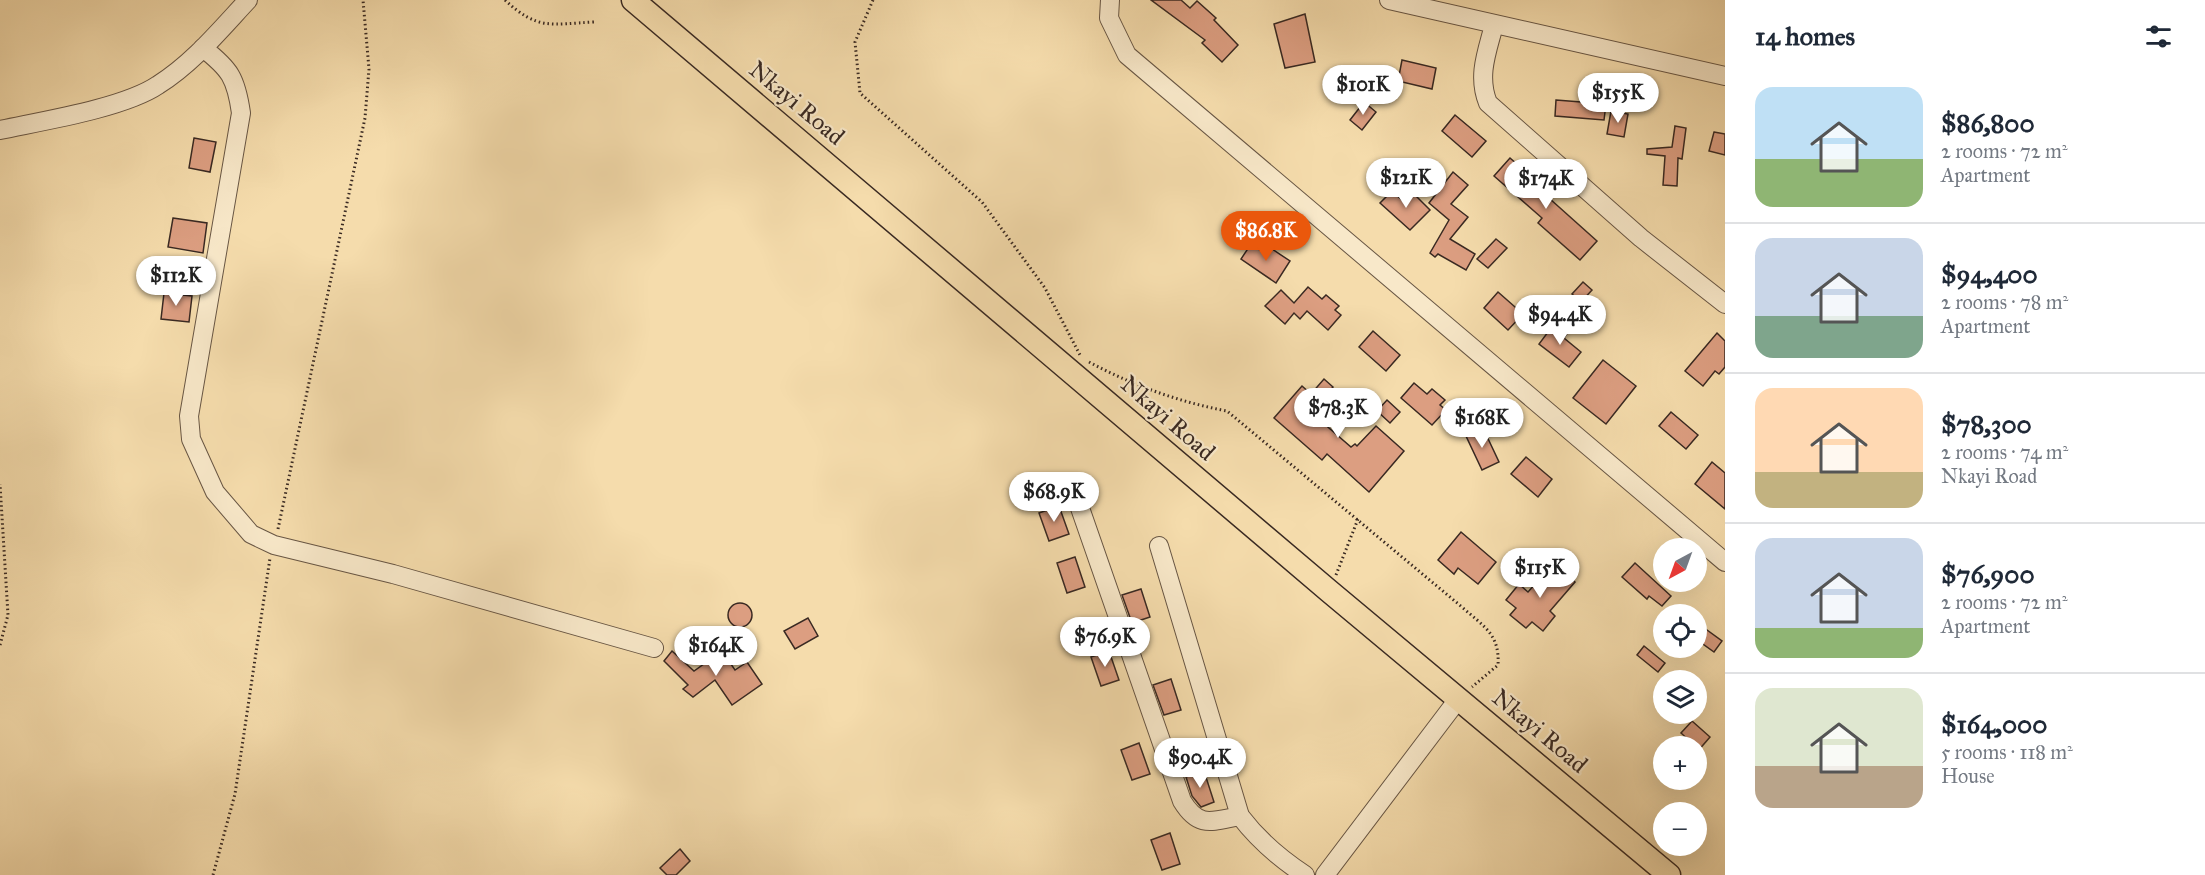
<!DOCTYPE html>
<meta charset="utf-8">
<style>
:root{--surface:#fff;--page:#f2f2f3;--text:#1f2937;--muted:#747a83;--line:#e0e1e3;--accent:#ea580c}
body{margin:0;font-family:"IM FELL Great Primer",serif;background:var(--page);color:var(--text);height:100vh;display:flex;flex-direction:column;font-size:22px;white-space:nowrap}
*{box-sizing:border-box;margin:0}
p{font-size:20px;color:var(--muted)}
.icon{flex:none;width:33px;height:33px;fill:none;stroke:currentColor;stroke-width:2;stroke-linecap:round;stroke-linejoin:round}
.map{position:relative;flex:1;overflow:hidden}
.drawer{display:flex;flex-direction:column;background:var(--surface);width:480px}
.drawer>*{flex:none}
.needle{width:39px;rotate:221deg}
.fabs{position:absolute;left:1653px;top:538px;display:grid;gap:12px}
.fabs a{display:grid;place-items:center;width:54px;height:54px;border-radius:50%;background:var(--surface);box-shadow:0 6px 24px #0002;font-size:30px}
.price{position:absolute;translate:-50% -51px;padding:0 14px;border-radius:21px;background:#fff;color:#222;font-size:20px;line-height:39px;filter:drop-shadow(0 2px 3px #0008)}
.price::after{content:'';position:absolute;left:50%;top:36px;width:18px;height:14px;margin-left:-9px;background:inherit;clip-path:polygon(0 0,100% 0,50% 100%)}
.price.current{background:var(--accent);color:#fff}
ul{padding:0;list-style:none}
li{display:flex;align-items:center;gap:18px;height:150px;padding:0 30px}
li+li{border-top:2px solid var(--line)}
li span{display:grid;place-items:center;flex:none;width:168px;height:120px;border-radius:18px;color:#555}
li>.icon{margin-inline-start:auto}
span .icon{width:72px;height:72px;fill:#fffc;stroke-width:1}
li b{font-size:26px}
h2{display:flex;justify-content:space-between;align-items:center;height:72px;padding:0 30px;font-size:26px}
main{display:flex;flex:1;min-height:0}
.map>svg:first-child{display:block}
.building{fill:#dc9e81;stroke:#392922;stroke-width:1.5}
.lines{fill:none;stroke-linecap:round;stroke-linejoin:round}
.minor-casing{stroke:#685644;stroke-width:20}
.major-casing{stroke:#392922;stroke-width:25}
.path{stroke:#392922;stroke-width:3;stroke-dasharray:1.5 3;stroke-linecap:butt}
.minor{stroke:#f8e8c9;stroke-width:18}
.major{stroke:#f5dcac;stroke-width:22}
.labels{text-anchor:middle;stroke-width:4.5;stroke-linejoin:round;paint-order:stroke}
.street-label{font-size:24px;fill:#392922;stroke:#f8e8c9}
</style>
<main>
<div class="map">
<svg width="1725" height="875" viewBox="0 0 1725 875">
<rect width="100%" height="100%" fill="#f5dcac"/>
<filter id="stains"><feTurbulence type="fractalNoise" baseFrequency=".00333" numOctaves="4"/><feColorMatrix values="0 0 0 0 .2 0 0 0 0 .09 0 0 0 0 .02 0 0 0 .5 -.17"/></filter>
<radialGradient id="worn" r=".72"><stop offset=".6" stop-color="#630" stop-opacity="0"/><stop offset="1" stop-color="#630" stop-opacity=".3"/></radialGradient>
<g class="building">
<polygon points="1151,0 1181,0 1190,8 1197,1 1216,18 1214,20 1238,45 1222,62 1202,43 1205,40"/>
<polygon points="1305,14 1315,62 1285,68 1274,24"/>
<polygon points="1402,60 1436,68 1432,89 1398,81"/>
<polygon points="1556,100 1606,104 1604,120 1555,116"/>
<polygon points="1364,102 1376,112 1362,130 1350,120"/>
<polygon points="1611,111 1628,114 1624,137 1607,134"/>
<polygon points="1455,115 1486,141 1472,157 1442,131"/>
<polygon points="1675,126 1686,128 1682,159 1678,158 1677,186 1663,185 1665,156 1647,154 1647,149 1672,147"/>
<polygon points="1714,132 1725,134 1725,155 1709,151"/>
<polygon points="194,138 216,142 210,172 189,168"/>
<polygon points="1510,158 1543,187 1540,190 1597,241 1580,260 1538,223 1542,218 1494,176"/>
<polygon points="1453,172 1468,185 1451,204 1468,217 1450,239 1475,254 1466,270 1438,254 1435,257 1430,253 1449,220 1429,203"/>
<polygon points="1392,191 1403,201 1412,192 1430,210 1410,230 1380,203"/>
<polygon points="173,218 207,223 203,253 168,247"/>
<polygon points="1496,239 1507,248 1488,268 1477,259"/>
<polygon points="1251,244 1267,255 1272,249 1290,261 1276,283 1241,259"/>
<polygon points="1583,282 1592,290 1581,302 1572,294"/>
<polygon points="1308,287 1322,299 1326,295 1339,306 1335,310 1341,315 1328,330 1307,311 1300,319 1294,313 1285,324 1265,306 1281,290 1294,303"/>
<polygon points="1498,292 1523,314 1508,330 1484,308"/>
<polygon points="164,293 192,296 189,322 161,319"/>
<polygon points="1559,325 1568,332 1564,338 1581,352 1569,367 1539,344 1551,328 1555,331"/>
<polygon points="1373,331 1400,355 1386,371 1359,347"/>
<polygon points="1717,333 1725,341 1725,367 1719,374 1715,371 1703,386 1685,371"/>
<polygon points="1603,360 1636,386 1606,424 1573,398"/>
<polygon points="1324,379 1333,387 1320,402 1324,405 1314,415 1351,447 1355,444 1357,446 1376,426 1404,451 1369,492 1327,454 1322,460 1274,418 1302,386 1311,394"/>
<polygon points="1414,383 1427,394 1432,389 1445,400 1440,405 1446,410 1432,425 1401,398"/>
<polygon points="1387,400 1400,412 1390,423 1377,411"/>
<polygon points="1671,412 1698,435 1686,449 1659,426"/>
<polygon points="1483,428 1499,462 1482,470 1466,436"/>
<polygon points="1526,457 1552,479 1538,497 1511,474"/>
<polygon points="1712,462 1725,473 1725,509 1695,484"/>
<polygon points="1059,506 1069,534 1049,541 1039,513"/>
<polygon points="1461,532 1496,562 1478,584 1458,568 1454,574 1438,560"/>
<polygon points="1075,557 1085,587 1067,593 1057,563"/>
<polygon points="1635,563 1671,596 1662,606 1649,596 1647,599 1622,577"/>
<polygon points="1553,564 1575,582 1550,611 1555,616 1543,631 1532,622 1526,628 1510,615 1516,608 1506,600 1519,584 1528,592"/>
<polygon points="1141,589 1150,617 1132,623 1122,595"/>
<circle cx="740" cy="615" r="12"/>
<polygon points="808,618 818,636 795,649 784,631"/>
<polygon points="1696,622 1722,641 1714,652 1696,639"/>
<polygon points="1644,646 1665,663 1658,672 1637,655"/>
<polygon points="672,651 694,671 722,651 735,670 747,662 762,684 732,705 715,680 693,697 683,689 688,685 664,661"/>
<polygon points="1109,651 1119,680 1101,686 1091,657"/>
<polygon points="1171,679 1181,710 1164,715 1153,685"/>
<polygon points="1692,721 1710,737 1697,752 1696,747 1689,745 1691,742 1681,733"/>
<polygon points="1139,743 1150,774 1132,780 1121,750"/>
<polygon points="1204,771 1214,802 1201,807 1192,796 1186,777"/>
<polygon points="1170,833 1180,864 1162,870 1151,840"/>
<polygon points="680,849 690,861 676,875 667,875 660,868"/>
</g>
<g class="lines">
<g class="minor-casing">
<g id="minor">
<polyline points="1110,0 1109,18 1127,55 1725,562"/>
<polyline points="1389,0 1725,76"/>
<path d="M1494,25C1487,52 1477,76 1488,103L1641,238L1725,304"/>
<path d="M203,48C230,69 236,78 241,113L189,416L191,439L215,492L251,534L274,545L393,574L654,648"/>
<path d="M0,130C42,121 124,108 158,85C193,63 220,30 248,0"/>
<path d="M1080,508L1182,801C1199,829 1212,821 1240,816"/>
<path d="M1159,546L1240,816C1259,841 1279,858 1305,875"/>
<polyline points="1325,875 1459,698"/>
</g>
</g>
<g class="major-casing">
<polyline id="major" points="633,0 1329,591 1669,875"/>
</g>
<g class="path">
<path d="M505,0C538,31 551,24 594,22"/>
<polyline points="873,0 855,42 860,93 982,202 1045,288 1080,355"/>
<path d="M1089,362C1132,385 1179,402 1227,411L1462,607C1483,626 1500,634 1498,665L1472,687"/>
<polyline points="278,529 365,118 369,69 363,0"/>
<polyline points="1336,575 1358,519"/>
<polyline points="0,645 8,615 0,484"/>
<polyline points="213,875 235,794 270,558"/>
</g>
<use href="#minor" class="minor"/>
<use href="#major" class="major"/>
</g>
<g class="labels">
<g class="street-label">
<text transform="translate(797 103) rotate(40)" y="8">Nkayi Road</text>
<text transform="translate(1168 418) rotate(41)" y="8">Nkayi Road</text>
<text transform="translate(1540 731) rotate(40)" y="8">Nkayi Road</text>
</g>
</g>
<rect width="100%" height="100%" filter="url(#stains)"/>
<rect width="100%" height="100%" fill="url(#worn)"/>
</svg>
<div class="fabs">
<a><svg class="needle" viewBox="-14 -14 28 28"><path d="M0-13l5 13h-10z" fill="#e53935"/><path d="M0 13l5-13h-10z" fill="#747a83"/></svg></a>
<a><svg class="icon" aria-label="locate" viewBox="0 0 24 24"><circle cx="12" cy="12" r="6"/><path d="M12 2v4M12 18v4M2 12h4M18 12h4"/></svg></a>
<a><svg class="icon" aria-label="layers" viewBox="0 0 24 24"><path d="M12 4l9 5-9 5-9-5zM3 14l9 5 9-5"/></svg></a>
<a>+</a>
<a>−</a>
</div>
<b class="price" style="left:1363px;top:116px">$101K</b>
<b class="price" style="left:1618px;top:124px">$155K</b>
<b class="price" style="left:1406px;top:209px">$121K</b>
<b class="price" style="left:1546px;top:210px">$174K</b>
<b class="price current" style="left:1266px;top:262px">$86.8K</b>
<b class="price" style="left:176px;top:307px">$112K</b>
<b class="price" style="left:1560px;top:346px">$94.4K</b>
<b class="price" style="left:1338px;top:439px">$78.3K</b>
<b class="price" style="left:1482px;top:449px">$168K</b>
<b class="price" style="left:1054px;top:523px">$68.9K</b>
<b class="price" style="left:1540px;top:599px">$115K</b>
<b class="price" style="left:1105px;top:668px">$76.9K</b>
<b class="price" style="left:716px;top:677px">$164K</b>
<b class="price" style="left:1200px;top:789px">$90.4K</b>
</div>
<section class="drawer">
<h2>14 homes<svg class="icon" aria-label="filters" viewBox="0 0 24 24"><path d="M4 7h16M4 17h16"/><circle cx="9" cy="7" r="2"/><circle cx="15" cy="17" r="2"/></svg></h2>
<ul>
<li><span style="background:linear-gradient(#bfe0f5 60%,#8fb573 0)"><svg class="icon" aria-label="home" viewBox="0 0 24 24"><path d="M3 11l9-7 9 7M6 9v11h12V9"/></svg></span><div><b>$86,800</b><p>2 rooms · 72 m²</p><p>Apartment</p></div></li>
<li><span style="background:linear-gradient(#c9d6e8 65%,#7fa58c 0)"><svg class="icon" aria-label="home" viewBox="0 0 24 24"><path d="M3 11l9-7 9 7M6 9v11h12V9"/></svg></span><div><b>$94,400</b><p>2 rooms · 78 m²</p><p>Apartment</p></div></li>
<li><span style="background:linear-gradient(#ffd9b3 70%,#c2b280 0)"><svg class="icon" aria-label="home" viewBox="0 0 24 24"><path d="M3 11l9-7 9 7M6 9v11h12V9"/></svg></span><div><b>$78,300</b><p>2 rooms · 74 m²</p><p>Nkayi Road</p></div></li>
<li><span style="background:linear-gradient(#c9d6e8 75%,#8fb573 0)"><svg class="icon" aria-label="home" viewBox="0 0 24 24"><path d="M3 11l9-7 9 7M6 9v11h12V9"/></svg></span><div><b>$76,900</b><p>2 rooms · 72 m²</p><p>Apartment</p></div></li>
<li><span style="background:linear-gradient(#dfe7d0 65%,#b9a48a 0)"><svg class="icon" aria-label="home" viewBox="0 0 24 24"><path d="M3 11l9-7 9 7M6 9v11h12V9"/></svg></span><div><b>$164,000</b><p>5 rooms · 118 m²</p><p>House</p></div></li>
</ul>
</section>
</main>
